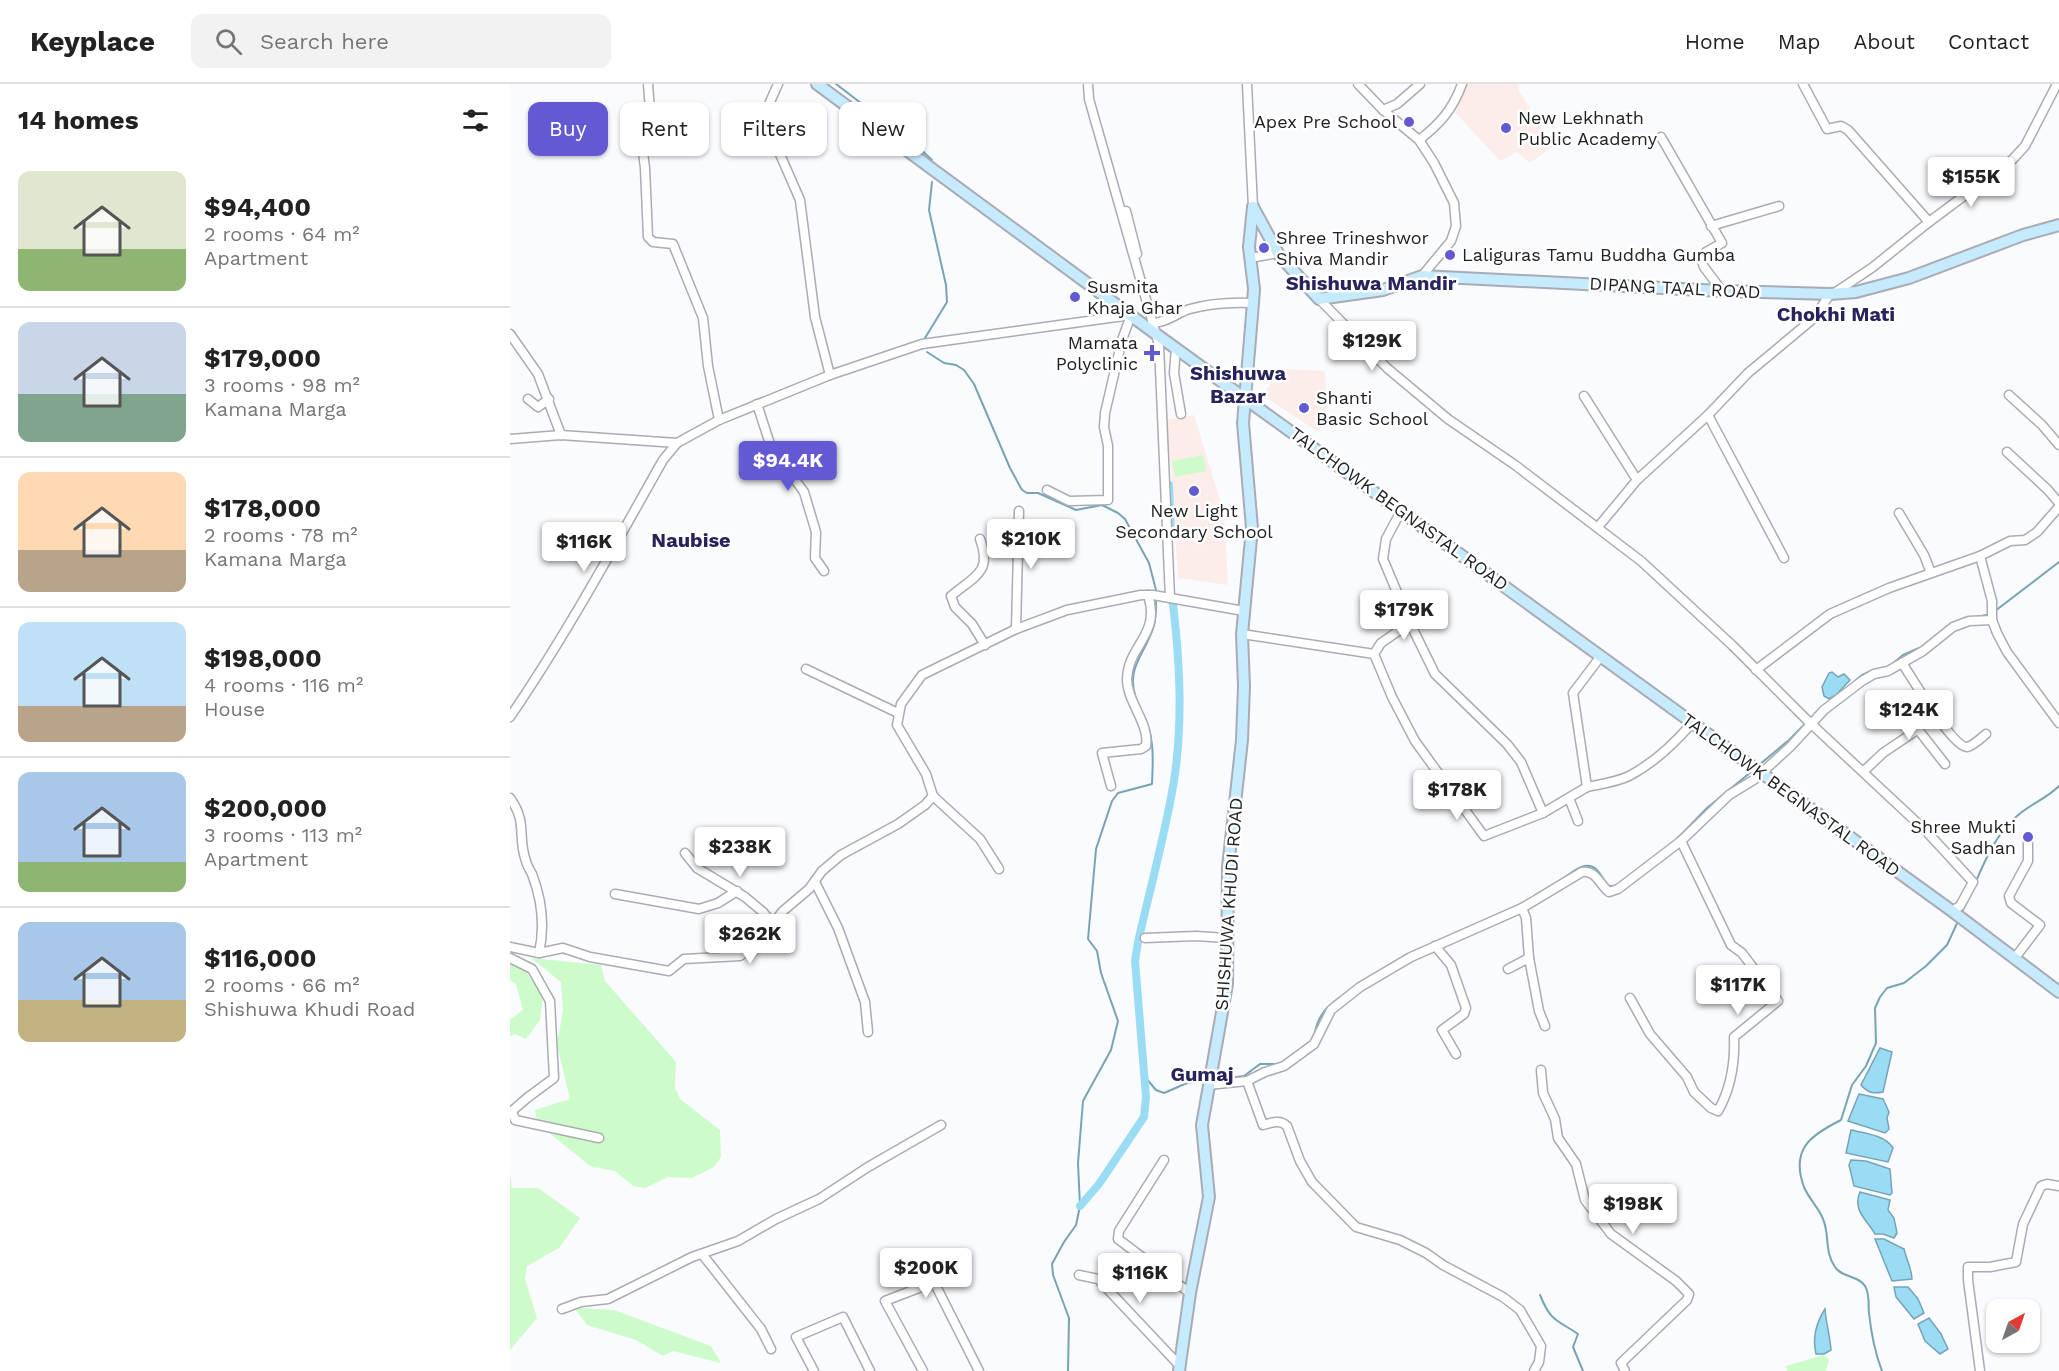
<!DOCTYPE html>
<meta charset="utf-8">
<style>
:root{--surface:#fff;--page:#f2f2f2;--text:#222;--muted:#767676;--line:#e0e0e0;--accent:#635ad3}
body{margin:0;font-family:"Work Sans",sans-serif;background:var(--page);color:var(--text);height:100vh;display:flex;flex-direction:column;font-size:22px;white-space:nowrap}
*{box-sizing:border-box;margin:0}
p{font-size:20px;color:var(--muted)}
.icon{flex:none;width:33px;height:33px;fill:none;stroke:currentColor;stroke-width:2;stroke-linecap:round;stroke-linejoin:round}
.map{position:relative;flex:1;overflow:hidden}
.sheet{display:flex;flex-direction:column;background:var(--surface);width:510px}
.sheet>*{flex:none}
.guide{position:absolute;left:18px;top:18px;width:570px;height:54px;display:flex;gap:12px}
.needle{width:39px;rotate:40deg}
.buttons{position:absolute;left:1476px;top:1215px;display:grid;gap:12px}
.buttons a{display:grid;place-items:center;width:54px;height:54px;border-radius:12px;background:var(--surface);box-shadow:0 2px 4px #0004;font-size:30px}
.price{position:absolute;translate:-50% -51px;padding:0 14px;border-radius:6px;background:#fff;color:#222;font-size:20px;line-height:39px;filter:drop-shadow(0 2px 3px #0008)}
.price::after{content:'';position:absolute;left:50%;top:36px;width:18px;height:14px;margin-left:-9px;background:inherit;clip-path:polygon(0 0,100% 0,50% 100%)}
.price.active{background:var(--accent);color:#fff}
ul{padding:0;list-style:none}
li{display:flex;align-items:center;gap:18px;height:150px;padding:0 18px}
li+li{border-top:2px solid var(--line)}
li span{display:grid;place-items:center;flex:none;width:168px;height:120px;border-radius:12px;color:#555}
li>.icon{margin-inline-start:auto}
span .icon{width:72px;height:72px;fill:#fffc;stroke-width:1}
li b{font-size:26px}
h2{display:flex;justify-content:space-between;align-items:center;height:72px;padding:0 18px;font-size:26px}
.tag{padding:0 21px;border-radius:12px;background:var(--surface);box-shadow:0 2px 4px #0004;font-size:21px;line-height:54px}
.tag.active{background:var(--accent);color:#fff}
header{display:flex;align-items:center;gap:36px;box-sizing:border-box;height:84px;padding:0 30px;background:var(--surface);border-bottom:2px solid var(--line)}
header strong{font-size:28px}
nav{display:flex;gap:33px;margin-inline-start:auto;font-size:21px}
.search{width:420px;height:54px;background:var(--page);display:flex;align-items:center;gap:15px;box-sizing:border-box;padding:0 21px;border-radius:12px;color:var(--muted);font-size:22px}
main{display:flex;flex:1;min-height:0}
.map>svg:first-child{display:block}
.education{fill:#fdedea}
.green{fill:#cdfcca}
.water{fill:#9bdcf5;stroke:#76a4b6;stroke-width:1.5}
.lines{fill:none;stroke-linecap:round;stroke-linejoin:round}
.stream{stroke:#76a4b6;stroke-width:2}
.canal{stroke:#9bdcf5;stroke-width:8}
.minor-casing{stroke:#a9acb2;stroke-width:11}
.secondary-casing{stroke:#a9acb2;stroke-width:14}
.minor{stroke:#fff;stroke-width:8}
.secondary{stroke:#c6eafe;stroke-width:10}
.poi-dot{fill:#635ad3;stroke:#fff;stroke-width:2}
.labels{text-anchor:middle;stroke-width:5;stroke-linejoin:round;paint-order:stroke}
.poi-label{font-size:18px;fill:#202123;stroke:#fff;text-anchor:start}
.street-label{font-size:18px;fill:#202123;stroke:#fff}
.neighbourhood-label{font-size:20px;font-weight:bold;fill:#27235c;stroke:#fff}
</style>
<header>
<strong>Keyplace</strong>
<div class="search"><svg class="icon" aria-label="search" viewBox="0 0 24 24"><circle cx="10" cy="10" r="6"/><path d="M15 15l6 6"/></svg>Search here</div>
<nav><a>Home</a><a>Map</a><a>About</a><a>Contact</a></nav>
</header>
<main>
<section class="sheet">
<h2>14 homes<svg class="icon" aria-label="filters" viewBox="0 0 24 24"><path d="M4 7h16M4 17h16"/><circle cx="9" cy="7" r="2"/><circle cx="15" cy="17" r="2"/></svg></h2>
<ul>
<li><span style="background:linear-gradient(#dfe7d0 65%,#8fb573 0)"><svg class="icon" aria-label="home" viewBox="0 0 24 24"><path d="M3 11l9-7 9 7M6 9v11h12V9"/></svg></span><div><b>$94,400</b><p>2 rooms · 64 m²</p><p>Apartment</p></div></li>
<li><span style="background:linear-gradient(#c9d6e8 60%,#7fa58c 0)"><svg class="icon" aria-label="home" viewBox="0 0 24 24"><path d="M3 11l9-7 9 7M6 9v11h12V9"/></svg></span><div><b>$179,000</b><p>3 rooms · 98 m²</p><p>Kamana Marga</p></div></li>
<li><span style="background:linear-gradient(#ffd9b3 65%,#b9a48a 0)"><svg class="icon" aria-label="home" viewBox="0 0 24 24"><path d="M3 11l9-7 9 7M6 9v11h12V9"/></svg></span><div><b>$178,000</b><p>2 rooms · 78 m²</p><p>Kamana Marga</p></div></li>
<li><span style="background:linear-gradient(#bfe0f5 70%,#b9a48a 0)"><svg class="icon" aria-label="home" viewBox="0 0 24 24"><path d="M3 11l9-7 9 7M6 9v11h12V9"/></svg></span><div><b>$198,000</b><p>4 rooms · 116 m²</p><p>House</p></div></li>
<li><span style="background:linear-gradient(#a9c7e8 75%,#8fb573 0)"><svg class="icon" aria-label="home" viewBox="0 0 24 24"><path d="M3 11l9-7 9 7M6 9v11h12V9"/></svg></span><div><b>$200,000</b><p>3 rooms · 113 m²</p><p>Apartment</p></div></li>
<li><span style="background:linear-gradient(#a9c7e8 65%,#c2b280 0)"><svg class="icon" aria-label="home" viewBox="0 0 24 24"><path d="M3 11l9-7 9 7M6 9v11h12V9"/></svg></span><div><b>$116,000</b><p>2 rooms · 66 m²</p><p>Shishuwa Khudi Road</p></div></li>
</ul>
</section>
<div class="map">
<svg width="1549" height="1287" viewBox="0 0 1549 1287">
<rect width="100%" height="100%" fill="#f9fbfe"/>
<g class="education">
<polygon points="957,0 1008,0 1009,7 1043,62 1020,79 1007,68 990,77 944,27"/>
<polygon points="774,285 815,287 817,337 807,347 752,311 761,299 773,299 772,290"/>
<polygon points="684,331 714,429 718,501 668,494 661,382 655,336"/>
</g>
<g class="green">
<polygon points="693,371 696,387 665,393 662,377"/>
<polygon points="21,874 91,881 95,897 166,978 165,1003 170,1015 210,1046 211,1073 204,1083 182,1094 158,1093 135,1104 123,1102 105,1087 80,1082 27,1039 25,1026 60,1015 47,961 53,926 51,898"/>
<polygon points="0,880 12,882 33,912 30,936 16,955 5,950 0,952 0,936 13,926 6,900 0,896"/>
<polygon points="0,1091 2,1104 28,1104 70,1134 49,1164 17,1182 15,1195 27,1234 0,1266"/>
<polygon points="72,1224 104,1226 201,1262 211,1279 163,1267 153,1272 126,1256 77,1241 66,1226"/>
<polygon points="1313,1271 1319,1275 1316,1287 1277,1287 1276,1282"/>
</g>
<g class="water">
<polygon points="1322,588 1328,593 1334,590 1340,596 1326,611 1319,615 1314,612 1312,603 1319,589"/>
<path d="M1370,964L1382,968L1373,1008C1363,1010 1358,1009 1351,1001Z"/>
<polygon points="1349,1010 1373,1015 1379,1028 1377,1034 1379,1045 1375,1049 1338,1037"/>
<path d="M1341,1046C1354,1049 1375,1051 1383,1064L1378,1078L1336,1069Z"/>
<polygon points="1341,1076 1356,1077 1380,1085 1382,1109 1380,1111 1344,1102 1339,1081"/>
<path d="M1350,1108L1380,1116L1378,1126L1384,1134L1387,1149L1384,1154L1373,1150H1365C1357,1136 1342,1126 1350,1108Z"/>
<path d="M1365,1155H1374L1394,1165C1396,1174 1402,1186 1402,1195L1382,1197Z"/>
<polygon points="1384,1203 1398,1203 1408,1215 1414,1229 1404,1235 1386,1213"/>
<path d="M1315,1225C1316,1239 1320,1252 1321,1266L1314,1270H1306C1302,1253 1306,1239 1315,1225Z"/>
<polygon points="1419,1234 1431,1250 1438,1265 1430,1270 1415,1257 1408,1240"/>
</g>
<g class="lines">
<g class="stream">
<polyline points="326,0 407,62 422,76"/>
<polyline points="415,254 437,218 436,201 419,126 422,98"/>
<polyline points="417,268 434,279 446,281 454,286 464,300 500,384 512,406 517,409 528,409 566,426 592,421 608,429 615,435 639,479 646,506"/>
<polyline points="1485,527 1549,478"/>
<path d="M1426,552C1447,532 1454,537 1480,530"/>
<polyline points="1381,581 1393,571 1409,564"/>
<polyline points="1346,596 1352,591 1361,587"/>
<path d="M628,620C613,583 635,573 644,541C646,534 646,525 646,518"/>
<polyline points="1249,681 1279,656 1296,639"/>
<polyline points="1166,756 1197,724 1241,688"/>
<path d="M1051,796C1061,790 1075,775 1086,785C1091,790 1094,797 1099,802H1104"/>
<path d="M1451,830C1469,796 1477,758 1507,732C1520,720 1536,715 1549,702"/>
<polyline points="902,868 917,862"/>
<polyline points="853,897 897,870"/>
<path d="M805,950C807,930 821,919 836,909"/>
<polyline points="635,993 646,1006 654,1009 677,999 693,997"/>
<polyline points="705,996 734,992 750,980 769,980"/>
<path d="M1030,1211C1041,1238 1046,1235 1068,1250L1063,1263L1073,1287"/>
<path d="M558,1287L559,1234L543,1191L542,1180L554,1158L566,1141L570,1122L568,1079L573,1017L601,966L608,937L591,889L587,867L578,855L586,765L602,717L608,709L642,700C643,675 645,654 633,630"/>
<path d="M1372,1287C1365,1269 1361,1248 1359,1229C1358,1220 1360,1210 1355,1202C1348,1191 1332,1194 1325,1183C1314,1167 1320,1151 1313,1135C1309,1124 1299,1115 1294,1103C1280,1065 1301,1051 1331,1036L1342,1001L1356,982L1366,959L1365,924L1370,913L1377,904L1394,899L1416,882L1437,861L1449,835"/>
</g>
<g class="canal">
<polyline points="659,401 661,451"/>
<path d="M570,1122L589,1100L634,1033L636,1013L625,877L628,858C640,805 655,751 664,697C673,638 670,580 663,520"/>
</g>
<g class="minor-casing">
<g id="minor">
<polyline points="138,0 140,26 132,61 135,84 138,153 143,158 163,160 193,234 198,282 209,336"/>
<polyline points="268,0 256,27 262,52 290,116 305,233 320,291"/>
<polyline points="578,0 579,15 649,261 660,514"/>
<polyline points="737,0 743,123"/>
<polyline points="848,0 873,26 909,56 924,79 944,119 946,142 941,157 912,192"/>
<polyline points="1293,0 1317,45 1331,42 1338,46 1419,138"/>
<polyline points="873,26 887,20 910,0"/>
<polyline points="1151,53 1212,159 1196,168 1191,174 1194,183 1212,207"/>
<path d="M909,56C930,40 943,25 952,0"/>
<polyline points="616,127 627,170"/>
<polyline points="1201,142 1269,122"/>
<polyline points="740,174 768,169"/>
<polyline points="1326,208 1363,183 1419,138 1502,76 1515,62 1547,0"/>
<polyline points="809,215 877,284 938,335 1005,381 1131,477 1223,562 1296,635 1416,747 1463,798 1450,822 1442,827"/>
<path d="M649,238C660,236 669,228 680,225C701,219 722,218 743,219"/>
<polyline points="0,250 28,290 51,351"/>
<polyline points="666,264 664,289 671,330"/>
<polyline points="1499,311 1532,341 1549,361"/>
<polyline points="1074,312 1127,396"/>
<polyline points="18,315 28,323 39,315"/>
<polyline points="247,320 261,363 294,408 306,448 305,474 314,487"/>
<polyline points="1198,331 1274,474"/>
<polyline points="0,355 51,351 167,359"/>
<polyline points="1497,368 1538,406 1549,419"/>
<polyline points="891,427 876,455 873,475 900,539 925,590 997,660 1011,678 1033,729"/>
<polyline points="1389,429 1414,471 1421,489"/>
<polyline points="1088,443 1127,396 1198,331 1238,289 1304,234 1320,210"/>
<path d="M470,455C483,489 463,493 441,512L445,523L462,540L475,561"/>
<polyline points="1470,472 1482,517 1482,536 1487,549 1497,568 1549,639"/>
<polyline points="506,545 509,427"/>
<polyline points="732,550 864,570 882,613 905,657 974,752 1033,729 1077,703 1063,609 1091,572"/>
<polyline points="864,570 871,559 900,539"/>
<path d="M1392,579C1401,592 1442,663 1457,663C1463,662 1471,654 1476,650"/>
<polyline points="296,585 388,629"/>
<polyline points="1246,586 1320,530 1379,504 1470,472 1500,457 1515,456 1527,448 1549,423"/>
<polyline points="1385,616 1435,680"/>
<path d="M0,633C56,551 104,463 153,376L167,359L209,336L320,291L412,260L621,231L612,256L595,329L594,343L598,362V416L559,417L537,406"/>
<polyline points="1354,687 1373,669 1407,646"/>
<path d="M601,702L592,669L631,665L636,662C640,640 617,618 617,595C618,561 651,551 638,511"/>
<path d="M1077,703C1091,700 1107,698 1119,692C1142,680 1165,659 1182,639"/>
<polyline points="423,712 416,690 387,641 391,620 412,591 506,545 557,526 631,511 643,511 734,527"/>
<polyline points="423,712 470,755 489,785"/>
<path d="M0,714C18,739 7,753 16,777C17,782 20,786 22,790C32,816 35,842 29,869"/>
<polyline points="1059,714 1068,737"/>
<polyline points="175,769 187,784 235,813 253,828 262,839"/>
<polyline points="305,798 328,844 355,918 358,948"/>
<polyline points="105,810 189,825 208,819 227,807"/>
<polyline points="635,854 686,852 716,854"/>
<polyline points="925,862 941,881 956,924 954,930 932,946 946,970"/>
<polyline points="0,863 29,869 53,864 80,873 159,887 174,875 230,872 249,857 273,827 299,805 312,787 331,771 388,740 415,721 423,712"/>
<polyline points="0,874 22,885 40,917 44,994 17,1014 2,1027 5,1036 89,1054"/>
<polyline points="1019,874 1029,927 1035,942"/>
<polyline points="1504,875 1530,841 1501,819 1499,812 1518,777 1518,758"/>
<polyline points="998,885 1019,874 1016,834 1012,824"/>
<path d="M1120,914L1140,950L1177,993L1184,1008L1201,1024L1208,1027C1221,1004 1225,978 1224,953L1268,917L1232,869L1221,861L1171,757"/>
<polyline points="1031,986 1033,1009 1045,1035 1048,1054 1066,1080 1075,1116 1101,1150 1166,1197 1179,1210 1177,1216 1111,1279 1115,1287"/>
<path d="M737,997L753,1041C761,1039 770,1035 777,1042L790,1077L802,1098L846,1143L890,1156L916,1169L933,1181L993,1213L1010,1226L1031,1262L1029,1278L1024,1287"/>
<path d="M698,1001L737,997L755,988L774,982L804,960L821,926L850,903L901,873L1012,824L1072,788C1085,785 1090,801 1099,808L1108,805L1171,757L1219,711L1245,695L1281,662L1314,626L1352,597L1364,590L1378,587L1413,567L1443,543L1459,537L1482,536"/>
<polyline points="654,1076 609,1147 608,1155 680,1209"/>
<polyline points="192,1170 251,1245 261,1265"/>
<polyline points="569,1191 588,1195 670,1282"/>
<polyline points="52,1225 71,1218 98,1215 182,1173 228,1157 266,1135 309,1115 358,1083 431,1041"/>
<polyline points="304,1287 286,1253 333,1233 360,1287"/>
<polyline points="413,1287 375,1217 424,1198 469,1287"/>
<polyline points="1470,1287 1458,1196 1458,1183 1480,1183 1506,1178 1513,1140 1531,1102 1537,1100 1549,1102"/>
</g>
</g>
<g class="secondary-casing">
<g id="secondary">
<polyline points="307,0 646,250 1442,827 1549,908"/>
<polyline points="743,123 769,171 809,215 873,206 912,192 1212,207 1320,210 1346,208 1399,194 1513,151 1549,141"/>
<polyline points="669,1287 680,1209 699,1113 692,1041 717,900 718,783 732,656 734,602 732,550 742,444 733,339 743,219 744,205 739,163 743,123"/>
</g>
</g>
<use href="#minor" class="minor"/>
<use href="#secondary" class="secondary"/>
</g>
<g class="poi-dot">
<circle cx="899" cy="38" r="6"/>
<circle cx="996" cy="44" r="6"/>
<circle cx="754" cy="164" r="6"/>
<circle cx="940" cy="171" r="6"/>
<circle cx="565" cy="213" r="6"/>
<path d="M639 260h6v6h6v6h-6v6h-6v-6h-6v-6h6z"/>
<circle cx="794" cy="324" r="6"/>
<circle cx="684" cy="407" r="6"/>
<circle cx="1518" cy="753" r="6"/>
</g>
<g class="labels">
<g class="poi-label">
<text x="1008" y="40">New Lekhnath<tspan x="1008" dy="21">Public Academy</tspan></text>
<text x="887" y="44" text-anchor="end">Apex Pre School</text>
<text x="766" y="160">Shree Trineshwor<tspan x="766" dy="21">Shiva Mandir</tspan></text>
<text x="952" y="177">Laliguras Tamu Buddha Gumba</text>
<text x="577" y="209">Susmita<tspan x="577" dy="21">Khaja Ghar</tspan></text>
<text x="628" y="265" text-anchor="end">Mamata<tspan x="628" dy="21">Polyclinic</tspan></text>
<text x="806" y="320">Shanti<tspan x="806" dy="21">Basic School</tspan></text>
<text x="684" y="433" text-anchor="middle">New Light<tspan x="684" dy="21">Secondary School</tspan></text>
<text x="1506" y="749" text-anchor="end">Shree Mukti<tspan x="1506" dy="21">Sadhan</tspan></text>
</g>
<g class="street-label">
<text transform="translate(1165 204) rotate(3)" y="6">DIPANG TAAL ROAD</text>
<text transform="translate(889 425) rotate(36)" y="6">TALCHOWK BEGNASTAL ROAD</text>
<text transform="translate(1281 711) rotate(36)" y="6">TALCHOWK BEGNASTAL ROAD</text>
<text transform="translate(719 820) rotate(-86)" y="6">SHISHUWA KHUDI ROAD</text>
</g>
<g class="neighbourhood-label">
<text x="861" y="206">Shishuwa Mandir</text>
<text x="1326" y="237">Chokhi Mati</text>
<text x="728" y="296">Shishuwa<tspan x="728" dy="23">Bazar</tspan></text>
<text x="181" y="463">Naubise</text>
<text x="692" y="997">Gumaj</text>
</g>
</g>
</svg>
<div class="buttons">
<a><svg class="needle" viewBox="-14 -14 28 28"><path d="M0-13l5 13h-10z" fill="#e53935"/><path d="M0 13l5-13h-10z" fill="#767676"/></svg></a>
</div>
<b class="price" style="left:1461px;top:124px">$155K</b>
<b class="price" style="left:862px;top:288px">$129K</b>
<b class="price active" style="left:278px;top:408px">$94.4K</b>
<b class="price" style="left:521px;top:486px">$210K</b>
<b class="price" style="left:74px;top:489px">$116K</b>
<b class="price" style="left:894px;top:557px">$179K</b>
<b class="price" style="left:1399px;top:657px">$124K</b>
<b class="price" style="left:947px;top:737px">$178K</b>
<b class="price" style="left:230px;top:794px">$238K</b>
<b class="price" style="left:240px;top:881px">$262K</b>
<b class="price" style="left:1228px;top:932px">$117K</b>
<b class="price" style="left:1123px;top:1151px">$198K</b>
<b class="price" style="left:416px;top:1215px">$200K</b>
<b class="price" style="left:630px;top:1220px">$116K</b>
<div class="guide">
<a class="tag active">Buy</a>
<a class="tag">Rent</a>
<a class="tag">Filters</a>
<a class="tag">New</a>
</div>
</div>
</main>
